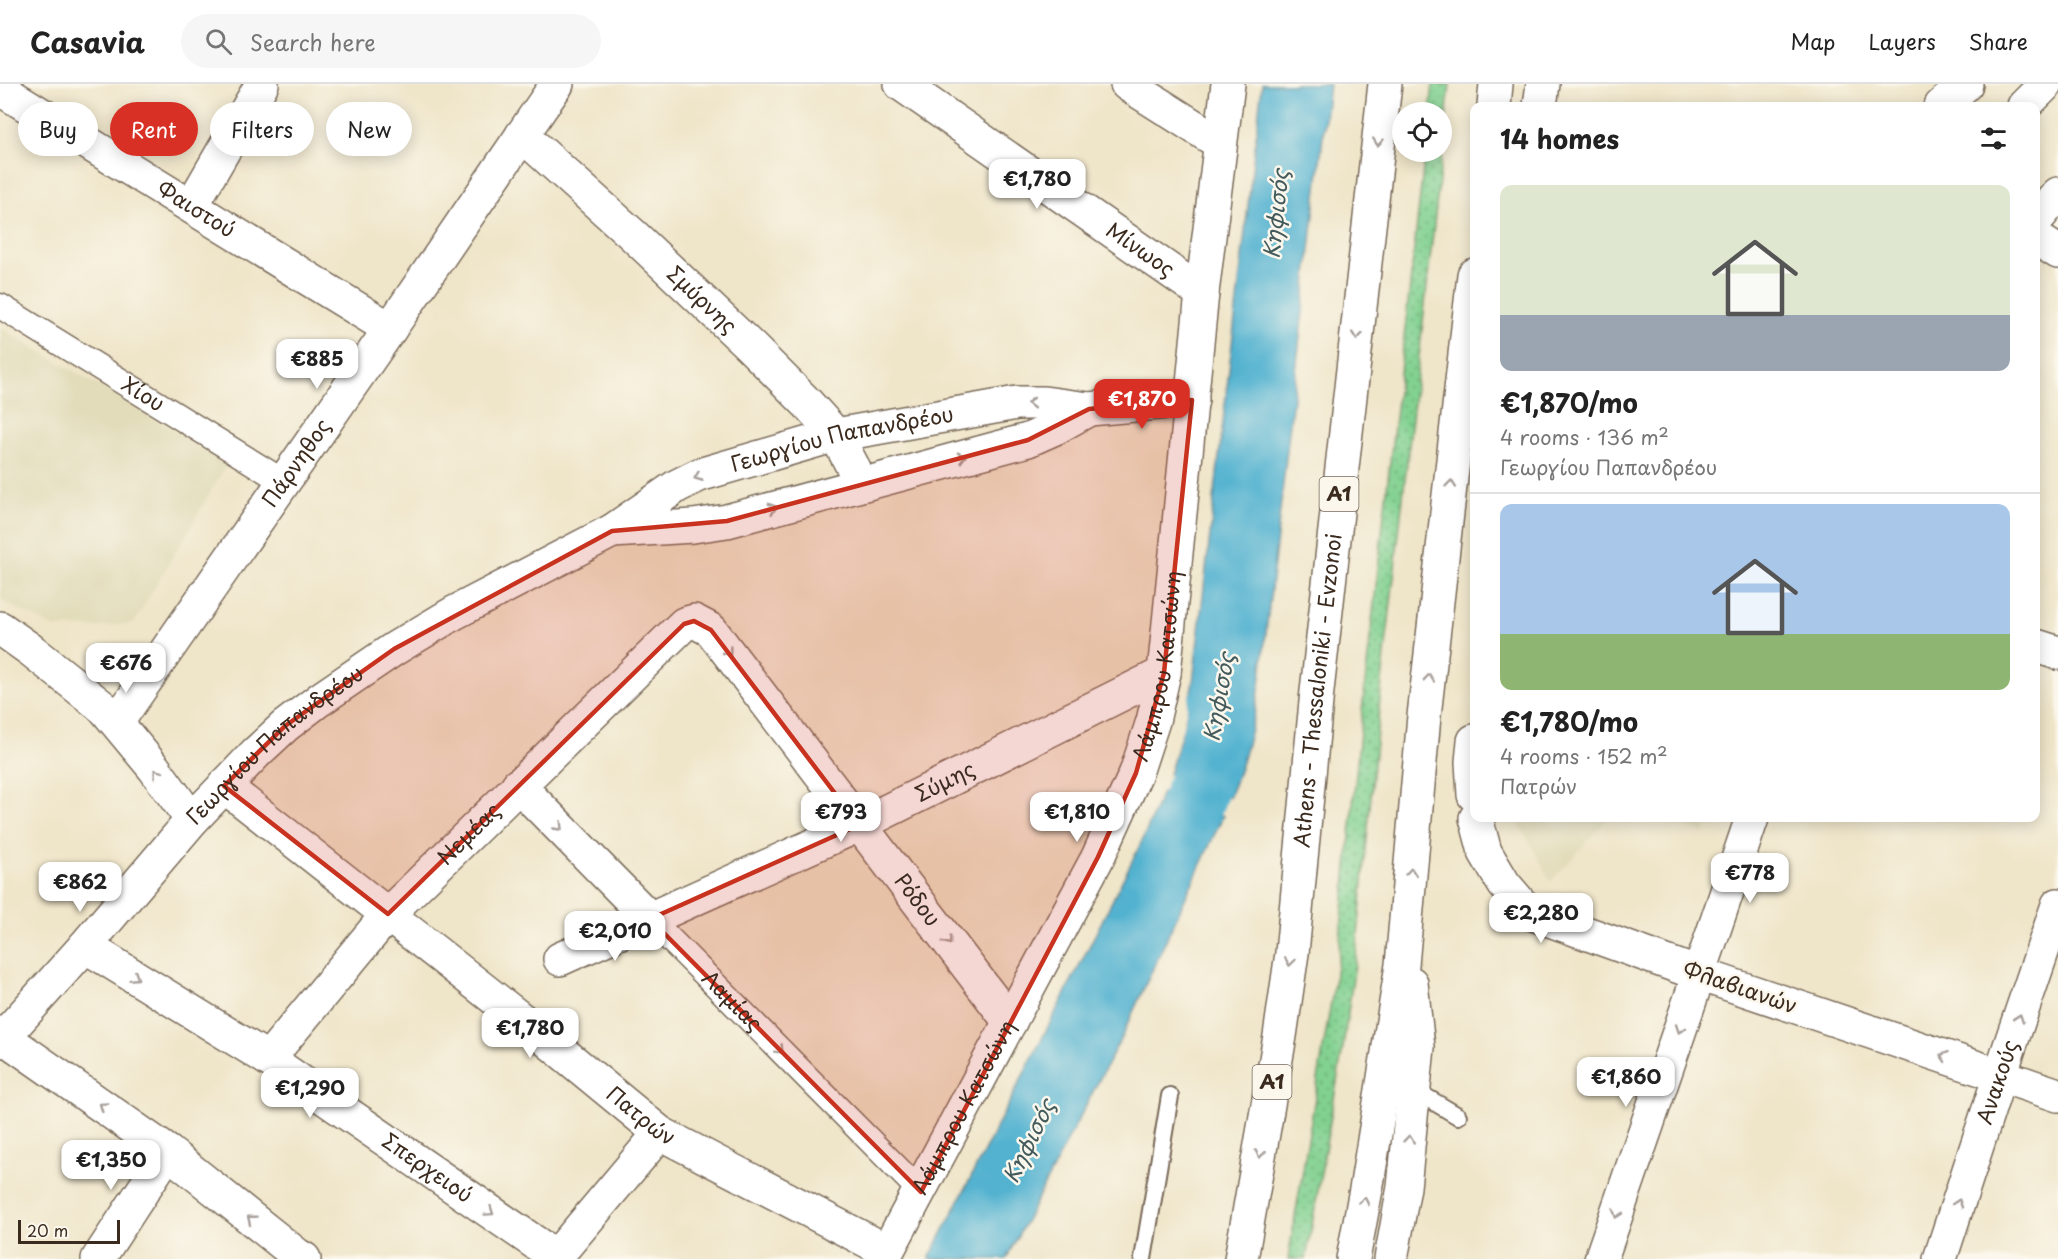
<!DOCTYPE html>
<meta charset="utf-8">
<style>
:root{--surface:#fff;--page:#f6f6f6;--text:#222;--muted:#767676;--line:#e0e0e0;--accent:#d93025}
body{margin:0;font-family:"Playpen Sans",sans-serif;background:var(--page);color:var(--text);height:100vh;display:flex;flex-direction:column;font-size:22px;white-space:nowrap}
*{box-sizing:border-box;margin:0}
p{font-size:20px;color:var(--muted)}
.icon{flex:none;width:33px;height:33px;fill:none;stroke:currentColor;stroke-width:2;stroke-linecap:round;stroke-linejoin:round}
.map{position:relative;flex:1;overflow:hidden}
.details{position:absolute;left:1470px;top:18px;width:570px;height:720px;display:flex;flex-direction:column;background:var(--surface);border-radius:12px;box-shadow:0 3px 15px #0003}
.details>*{flex:none}
.top-card{position:absolute;left:18px;top:18px;width:570px;height:54px;display:flex;gap:12px}
.buttons{position:absolute;left:1392px;top:18px;display:grid;gap:12px}
.buttons a{display:grid;place-items:center;width:60px;height:60px;border-radius:50%;background:var(--surface);box-shadow:0 3px 15px #0003;font-size:30px}
.scale{position:absolute;left:18px;bottom:15px;width:102px;box-sizing:border-box;padding-left:6px;border:3px solid #3b2a1e;border-top:0;font-size:16px;line-height:21px;white-space:nowrap;color:#3b2a1e;-webkit-text-stroke:4px #fbf7ec;paint-order:stroke}
.price{position:absolute;translate:-50% -51px;padding:0 14px;border-radius:12px;background:#fff;color:#222;font-size:20px;line-height:39px;filter:drop-shadow(0 2px 3px #0008)}
.price::after{content:'';position:absolute;left:50%;top:36px;width:18px;height:14px;margin-left:-9px;background:inherit;clip-path:polygon(0 0,100% 0,50% 100%)}
.price.selected{background:var(--accent);color:#fff}
ul{padding:0;list-style:none}
li{display:grid;align-content:center;gap:12px;height:318px;padding:0 30px}
li+li{border-top:2px solid var(--line)}
li span{display:grid;place-items:center;height:186px;border-radius:12px;color:#555}
li>.icon{margin-inline-start:auto}
span .icon{width:108px;height:108px;fill:#fffc;stroke-width:1}
li b{font-size:26px}
h2{display:flex;justify-content:space-between;align-items:center;height:72px;padding:0 30px;font-size:26px}
.tag{padding:0 21px;border-radius:27px;background:var(--surface);box-shadow:0 3px 15px #0003;font-size:21px;line-height:54px}
.tag.selected{background:var(--accent);color:#fff}
header{display:flex;align-items:center;gap:36px;box-sizing:border-box;height:84px;padding:0 30px;background:var(--surface);border-bottom:2px solid var(--line)}
header strong{font-size:28px}
nav{display:flex;gap:33px;margin-inline-start:auto;font-size:21px}
.search{width:420px;height:54px;background:var(--page);display:flex;align-items:center;gap:15px;box-sizing:border-box;padding:0 21px;border-radius:33px;color:var(--muted);font-size:22px}
.map>svg:first-child{display:block}
.built{fill:#e2dcba}
.grass{fill:url(#grass-dots);stroke:#5e7e58;stroke-width:1.5}
.water{fill:#52b2d0;stroke:#466e77;stroke-width:1.5}
.lines{fill:none;stroke-linecap:round;stroke-linejoin:round}
.river{stroke:#52b2d0;stroke-width:62}
.service-casing{stroke:#7a6b5a;stroke-width:20}
.pedestrian-casing{stroke:#7a6b5a;stroke-width:27}
.minor-casing{stroke:#7a6b5a;stroke-width:36}
.tertiary-casing{stroke:#7a6b5a;stroke-width:36}
.motorway-casing{stroke:#7a6b5a;stroke-width:36}
.service{stroke:#fff;stroke-width:16}
.pedestrian{stroke:#fff;stroke-width:24}
.minor{stroke:#fff;stroke-width:33}
.tertiary{stroke:#fff;stroke-width:33}
.motorway{stroke:#fff;stroke-width:33}
.oneway{stroke:#a79f9a}
.marked{fill:#c8321e;fill-opacity:0.2;stroke:#c8321e;stroke-width:4.5;stroke-linejoin:round}
.labels{text-anchor:middle;stroke-width:5;stroke-linejoin:round;paint-order:stroke}
.shield{fill:#fbf7ec;stroke:#75685c;stroke-width:1.5}
.shield-label{font-size:20px;font-weight:bold;fill:#3b2a1e}
.street-label{font-size:21px;fill:#3b2a1e;stroke:#fbf7ec}
.water-label{font-size:22px;font-style:italic;fill:#435a5c;stroke:#fbf7ec}
</style>
<header>
<strong>Casavia</strong>
<div class="search"><svg class="icon" aria-label="search" viewBox="0 0 24 24"><circle cx="10" cy="10" r="6"/><path d="M15 15l6 6"/></svg>Search here</div>
<nav><a>Map</a><a>Layers</a><a>Share</a></nav>
</header>
<div class="map">
<svg width="2058" height="1175" viewBox="0 0 2058 1175">
<defs>
<pattern id="grass-dots" width="8" height="8" patternUnits="userSpaceOnUse" patternTransform="scale(1.5)"><rect width="8" height="8" fill="#82d191"/><path d="M2 2h.1M6 6h.1" fill="none" stroke="#6caa76" stroke-width="1.8" stroke-linecap="round"/></pattern>
</defs>
<rect width="100%" height="100%" fill="#fbf7ec"/>
<filter id="ink" filterUnits="userSpaceOnUse"><feTurbulence type="fractalNoise" baseFrequency=".0167" numOctaves="2"/><feDisplacementMap in="SourceGraphic" scale="12" xChannelSelector="R" yChannelSelector="G"/><feConvolveMatrix kernelMatrix="1 2 1 2 8 2 1 2 1" color-interpolation-filters="sRGB"/></filter>
<filter id="wash" filterUnits="userSpaceOnUse"><feTurbulence type="fractalNoise" baseFrequency=".008" numOctaves="4" result="noise"/><feDisplacementMap in="SourceGraphic" scale="24" xChannelSelector="R" yChannelSelector="G"/><feGaussianBlur stdDeviation="1.35" result="paint"/><feColorMatrix in="noise" values="0 0 0 0 0 0 0 0 0 0 0 0 0 0 0 0 0 1.4 0 .05"/><feComposite in="paint" operator="in"/></filter>
<g filter="url(#wash)">
<rect width="100%" height="100%" fill="#efe5c9"/>
<g class="built">
<polygon points="0,244 228,378 134,539 102,543 55,544 0,516"/>
<polygon points="1516,734 1608,734 1551,798"/>
<polygon points="1658,734 1713,734 1712,736 1709,736 1704,749"/>
</g>
<polygon class="grass" points="1433,0 1450,0 1380,615 1356,873 1343,963 1306,1175 1288,1175 1338,876 1363,617 1425,68 1442,68 1442,28 1430,28"/>
<g class="water">
<path d="M1262,0H1329L1260,601C1253,639 1245,676 1229,713L1169,690L1183,646L1193,598Z"/>
<polygon points="1162,708 1223,732 1122,952 1006,1175 929,1175 1094,853 1144,753"/>
</g>
<g class="lines">
<path class="river" d="M1158,797C1185,741 1210,683 1219,621"/>
</g>
</g>
<g filter="url(#ink)">
<g class="lines">
<g class="service-casing">
<g id="service">
<polyline points="1414,1006 1458,1032"/>
<polyline points="1143,1175 1170,1012"/>
</g>
</g>
<g class="pedestrian-casing">
<g id="pedestrian">
<path id="s1" d="M0,222L284,398"/>
<path id="s2" d="M650,835L921,1108"/>
</g>
</g>
<g class="minor-casing">
<g id="minor">
<path id="s3" d="M901,0L1202,209"/>
<polyline points="1127,0 1220,59"/>
<path id="s4" d="M0,5L390,245"/>
<polyline points="1941,22 1966,0"/>
<polyline points="2024,22 2046,0"/>
<path id="s5" d="M522,51L634,152L751,263L807,319L836,351L862,400"/>
<polyline points="192,121 262,0"/>
<polyline points="2036,136 2058,110"/>
<polyline points="2036,154 2058,168"/>
<path id="s6" d="M117,638L390,245L557,0"/>
<polyline points="1474,657 1472,678 1474,711"/>
<polyline points="518,701 650,835"/>
<path id="s7" d="M224,702L536,947L660,1049L887,1167"/>
<polyline points="1476,734 1485,768 1504,800 1528,828 1699,890 1752,734"/>
<path id="s8" d="M85,862L268,975L556,1173"/>
<path id="s9" d="M560,875L859,741L1164,589"/>
<polyline points="0,948 2,952 168,1068 297,1171 304,1175"/>
<path id="s10" d="M268,975L388,830L684,540L694,537L711,546L1010,938"/>
<polyline points="98,1175 168,1068"/>
<polyline points="554,1175 660,1049"/>
<path id="s11" d="M1940,1175L2000,991L2058,821"/>
</g>
</g>
<g class="tertiary-casing">
<g id="tertiary">
<polyline points="1540,22 1543,0"/>
<polyline points="612,447 693,442 727,437 1028,356 1055,344 1089,325"/>
<polyline points="0,544 31,566 105,625 154,684 192,736"/>
<polyline points="2036,562 2058,569"/>
<path id="s12" d="M0,957L85,862L192,736L256,669L285,642L319,616L394,565L454,529L612,447L677,402L699,391L836,351L1017,319H1044L1089,325L1192,316"/>
<path id="s13" d="M883,1175L1098,773L1136,689L1153,637L1164,589L1202,209L1228,0"/>
<polyline points="1601,1175 1699,890 2058,1011"/>
</g>
</g>
<g class="motorway-casing">
<g id="motorway">
<polyline points="1494,22 1496,0"/>
<path id="s14" d="M1241,1175L1280,952L1292,869L1317,607L1385,0"/>
<polyline points="1353,1175 1367,1100 1402,881 1424,632 1474,191"/>
<polyline points="1391,1175 1404,1103 1418,963 1411,899"/>
</g>
</g>
<use href="#service" class="service"/>
<use href="#pedestrian" class="pedestrian"/>
<use href="#minor" class="minor"/>
<use href="#tertiary" class="tertiary"/>
<use href="#motorway" class="motorway"/>
</g>
<defs><path id="oneway-chevron" d="M-2-3.5L2.5 0L-2 3.5" fill="none" stroke-width="1.6" stroke-linecap="round" stroke-linejoin="round" transform="scale(1.5)"/></defs>
<g class="oneway">
<use href="#oneway-chevron" transform="translate(1378 58) rotate(96)"/>
<use href="#oneway-chevron" transform="translate(1357 252) rotate(96)"/>
<use href="#oneway-chevron" transform="translate(1031 319) rotate(180)"/>
<use href="#oneway-chevron" transform="translate(962 373) rotate(-15)"/>
<use href="#oneway-chevron" transform="translate(698 393) rotate(158)"/>
<use href="#oneway-chevron" transform="translate(1451 400) rotate(-84)"/>
<use href="#oneway-chevron" transform="translate(773 424) rotate(-16)"/>
<use href="#oneway-chevron" transform="translate(728 568) rotate(53)"/>
<use href="#oneway-chevron" transform="translate(1429 594) rotate(-84)"/>
<use href="#oneway-chevron" transform="translate(157 689) rotate(-128)"/>
<use href="#oneway-chevron" transform="translate(559 743) rotate(46)"/>
<use href="#oneway-chevron" transform="translate(1411 788) rotate(-85)"/>
<use href="#oneway-chevron" transform="translate(948 857) rotate(53)"/>
<use href="#oneway-chevron" transform="translate(1290 878) rotate(98)"/>
<use href="#oneway-chevron" transform="translate(135 893) rotate(32)"/>
<use href="#oneway-chevron" transform="translate(2019 934) rotate(-71)"/>
<use href="#oneway-chevron" transform="translate(1680 945) rotate(109)"/>
<use href="#oneway-chevron" transform="translate(780 966) rotate(45)"/>
<use href="#oneway-chevron" transform="translate(1944 972) rotate(-161)"/>
<use href="#oneway-chevron" transform="translate(103 1022) rotate(-145)"/>
<use href="#oneway-chevron" transform="translate(1409 1055) rotate(-84)"/>
<use href="#oneway-chevron" transform="translate(1260 1070) rotate(100)"/>
<use href="#oneway-chevron" transform="translate(1364 1117) rotate(-79)"/>
<use href="#oneway-chevron" transform="translate(1958 1119) rotate(-72)"/>
<use href="#oneway-chevron" transform="translate(490 1128) rotate(35)"/>
<use href="#oneway-chevron" transform="translate(1617 1130) rotate(109)"/>
<use href="#oneway-chevron" transform="translate(251 1135) rotate(-141)"/>
</g>
</g>
<path class="marked" d="M1192,316L1164,589L1136,689L1098,773L921,1108L650,835L859,741L711,546L694,537L684,540L388,830L224,702L285,642L394,565L612,447L727,437L1028,356L1089,325Z"/>
<g class="labels">
<g class="shield">
<rect x="1319.5" y="393" width="39" height="34" rx="4.5"/>
<rect x="1252.5" y="981" width="39" height="34" rx="4.5"/>
</g>
<g class="shield-label">
<text x="1339" y="417">Α1</text>
<text x="1272" y="1005">Α1</text>
</g>
<g class="street-label">
<text dy="7" stroke="none"><textPath href="#s4" startOffset="230">Φαιστού</textPath></text>
<text dy="7" stroke="none"><textPath href="#s3" startOffset="291">Μίνωος</textPath></text>
<text dy="7" stroke="none"><textPath href="#s5" startOffset="244">Σμύρνης</textPath></text>
<text dy="7" stroke="none"><textPath href="#s1" startOffset="168">Χίου</textPath></text>
<text dy="7" stroke="none"><textPath href="#s12" startOffset="1058">Γεωργίου Παπανδρέου</textPath></text>
<text dy="7" stroke="none"><textPath href="#s6" startOffset="315">Πάρνηθος</textPath></text>
<text dy="7" stroke="none"><textPath href="#s13" startOffset="658">Λάμπρου Κατσώνη</textPath></text>
<text dy="7" stroke="none"><textPath href="#s14" startOffset="574">Athens - Thessaloniki - Evzonoi</textPath></text>
<text dy="7" stroke="none"><textPath href="#s12" startOffset="405">Γεωργίου Παπανδρέου</textPath></text>
<text dy="7" stroke="none"><textPath href="#s9" startOffset="424">Σύμης</textPath></text>
<text dy="7" stroke="none"><textPath href="#s10" startOffset="302">Νεμέας</textPath></text>
<text dy="7" stroke="none"><textPath href="#s10" startOffset="972">Ρόδου</textPath></text>
<text transform="translate(1740 904) rotate(19)" y="7">Φλαβιανών</text>
<text dy="7" stroke="none"><textPath href="#s2" startOffset="116">Λαμίας</textPath></text>
<text dy="7" stroke="none"><textPath href="#s11" startOffset="186">Ανακούς</textPath></text>
<text dy="7" stroke="none"><textPath href="#s13" startOffset="172">Λάμπρου Κατσώνη</textPath></text>
<text dy="7" stroke="none"><textPath href="#s7" startOffset="532">Πατρών</textPath></text>
<text dy="7" stroke="none"><textPath href="#s8" startOffset="408">Σπερχειού</textPath></text>
</g>
<g class="water-label">
<text transform="translate(1276 130) rotate(-84)" y="8">Κηφισός</text>
<text transform="translate(1219 613) rotate(-80)" y="8">Κηφισός</text>
<text transform="translate(1029 1057) rotate(-64)" y="8">Κηφισός</text>
</g>
</g>
</svg>
<div class="buttons">
<a><svg class="icon" aria-label="locate" viewBox="0 0 24 24"><circle cx="12" cy="12" r="6"/><path d="M12 2v4M12 18v4M2 12h4M18 12h4"/></svg></a>
</div>
<div class="scale">20 m</div>
<b class="price" style="left:1037px;top:126px">€1,780</b>
<b class="price" style="left:317px;top:306px">€885</b>
<b class="price selected" style="left:1142px;top:346px">€1,870</b>
<b class="price" style="left:126px;top:610px">€676</b>
<b class="price" style="left:841px;top:759px">€793</b>
<b class="price" style="left:1077px;top:759px">€1,810</b>
<b class="price" style="left:1750px;top:820px">€778</b>
<b class="price" style="left:80px;top:829px">€862</b>
<b class="price" style="left:1541px;top:860px">€2,280</b>
<b class="price" style="left:615px;top:878px">€2,010</b>
<b class="price" style="left:530px;top:975px">€1,780</b>
<b class="price" style="left:1626px;top:1024px">€1,860</b>
<b class="price" style="left:310px;top:1035px">€1,290</b>
<b class="price" style="left:111px;top:1107px">€1,350</b>
<div class="top-card">
<a class="tag">Buy</a>
<a class="tag selected">Rent</a>
<a class="tag">Filters</a>
<a class="tag">New</a>
</div>
<section class="details">
<h2>14 homes<svg class="icon" aria-label="filters" viewBox="0 0 24 24"><path d="M4 7h16M4 17h16"/><circle cx="9" cy="7" r="2"/><circle cx="15" cy="17" r="2"/></svg></h2>
<ul>
<li><span style="background:linear-gradient(#dfe7d0 70%,#9aa5b1 0)"><svg class="icon" aria-label="home" viewBox="0 0 24 24"><path d="M3 11l9-7 9 7M6 9v11h12V9"/></svg></span><div><b>€1,870/mo</b><p>4 rooms · 136 m²</p><p>Γεωργίου Παπανδρέου</p></div></li>
<li><span style="background:linear-gradient(#a9c7e8 70%,#8fb573 0)"><svg class="icon" aria-label="home" viewBox="0 0 24 24"><path d="M3 11l9-7 9 7M6 9v11h12V9"/></svg></span><div><b>€1,780/mo</b><p>4 rooms · 152 m²</p><p>Πατρών</p></div></li>
</ul>
</section>
</div>
